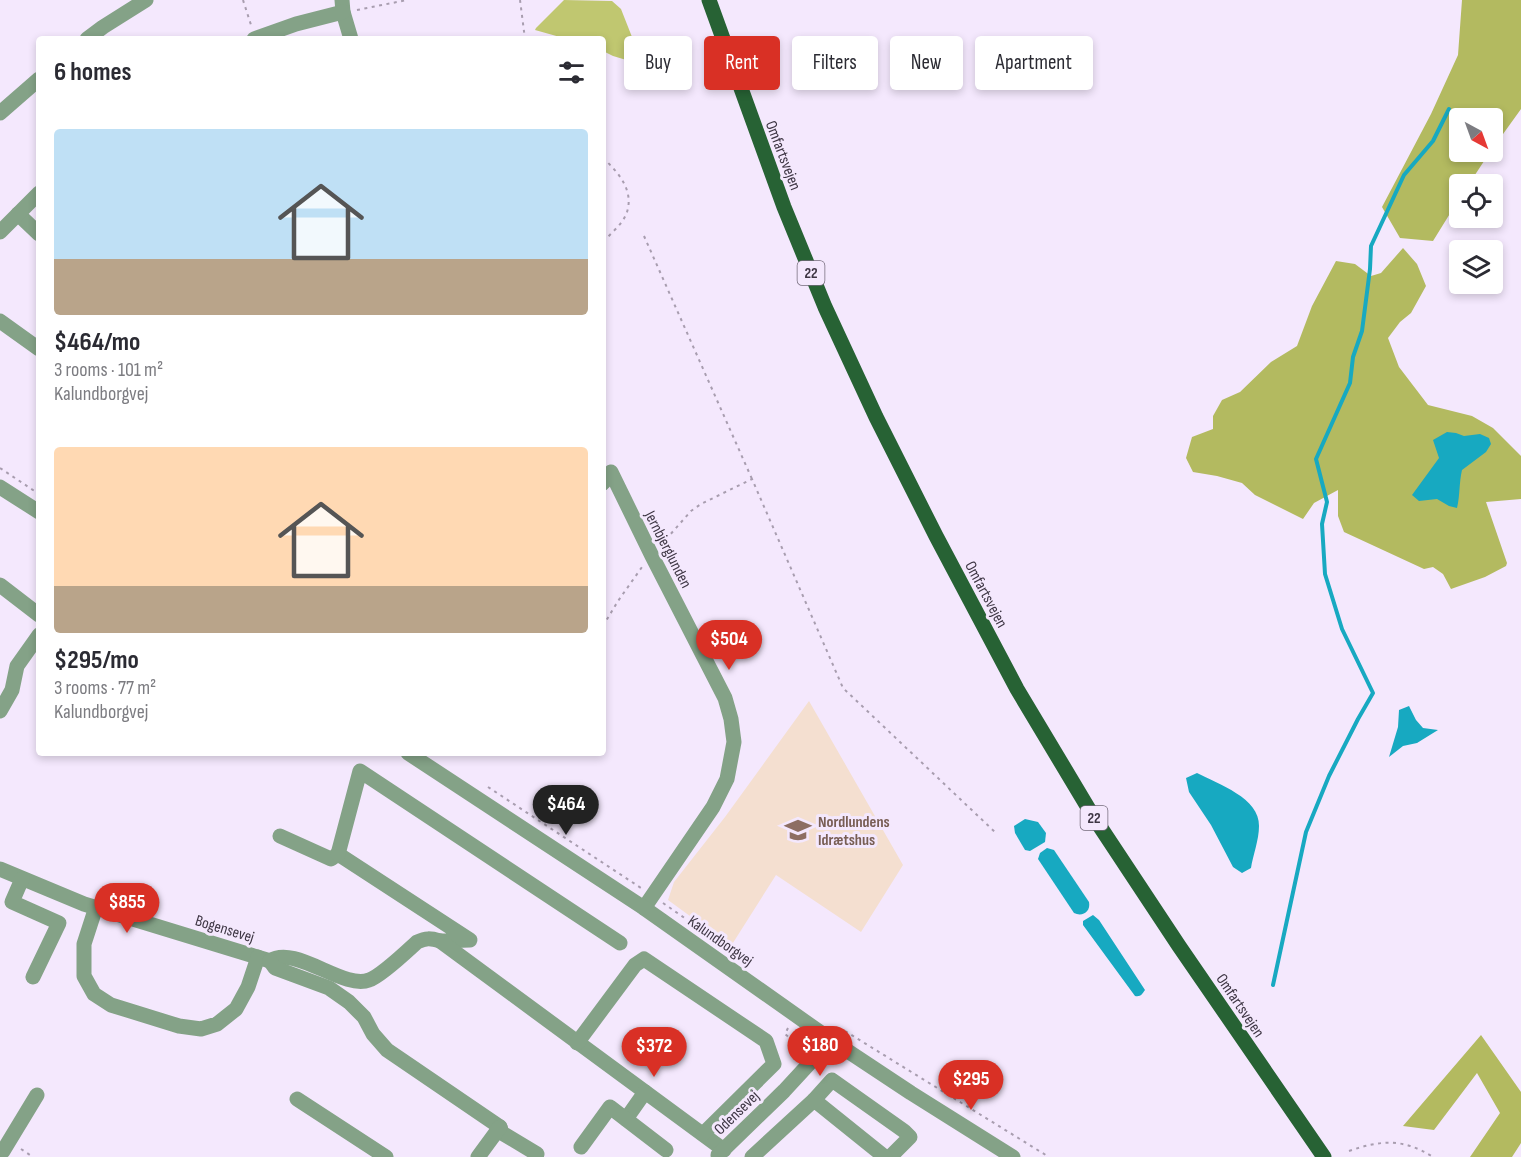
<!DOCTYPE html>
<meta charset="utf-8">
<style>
:root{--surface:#fff;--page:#f2f2f3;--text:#2b2b33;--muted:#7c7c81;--accent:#d93025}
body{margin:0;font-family:"Sofia Sans Condensed",sans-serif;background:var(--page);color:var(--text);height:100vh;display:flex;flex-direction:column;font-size:22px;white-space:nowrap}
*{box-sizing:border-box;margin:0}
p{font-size:20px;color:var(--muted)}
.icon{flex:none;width:33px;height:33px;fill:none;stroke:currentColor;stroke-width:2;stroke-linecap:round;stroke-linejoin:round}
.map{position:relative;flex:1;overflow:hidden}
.details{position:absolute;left:36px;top:36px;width:570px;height:720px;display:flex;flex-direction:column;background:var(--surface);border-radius:6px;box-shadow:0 3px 9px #0003}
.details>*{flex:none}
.top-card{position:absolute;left:624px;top:36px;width:570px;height:54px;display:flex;gap:12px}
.needle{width:39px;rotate:139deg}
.controls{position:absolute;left:1449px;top:108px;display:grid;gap:12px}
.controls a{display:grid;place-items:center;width:54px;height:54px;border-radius:6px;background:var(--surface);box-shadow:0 3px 9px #0003;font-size:30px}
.price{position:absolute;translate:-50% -51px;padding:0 14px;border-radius:21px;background:var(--accent);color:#fff;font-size:20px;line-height:39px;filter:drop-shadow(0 2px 3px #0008)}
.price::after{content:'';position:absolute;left:50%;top:36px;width:18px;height:14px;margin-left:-9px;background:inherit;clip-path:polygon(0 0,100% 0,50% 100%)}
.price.selected{background:#222;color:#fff}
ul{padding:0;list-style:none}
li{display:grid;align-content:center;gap:12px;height:318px;padding:0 18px}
li span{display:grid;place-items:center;height:186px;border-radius:6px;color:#555}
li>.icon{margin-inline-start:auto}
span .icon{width:108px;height:108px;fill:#fffc;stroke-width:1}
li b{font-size:26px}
h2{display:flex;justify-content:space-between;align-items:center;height:72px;padding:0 18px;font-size:26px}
.tag{padding:0 21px;border-radius:6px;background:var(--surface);box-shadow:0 3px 9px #0003;font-size:21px;line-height:54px}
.tag.selected{background:var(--accent);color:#fff}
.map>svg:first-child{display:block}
.education{fill:#f4dfd0}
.green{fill:#c0c770}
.forest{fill:#b3ba60}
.water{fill:#17a9c1}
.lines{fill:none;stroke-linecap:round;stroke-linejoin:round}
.stream{stroke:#17a9c1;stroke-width:4}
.path{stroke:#a89daf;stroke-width:2;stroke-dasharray:3 4.5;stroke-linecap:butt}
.minor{stroke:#84a287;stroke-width:15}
.major{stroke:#276234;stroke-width:15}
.labels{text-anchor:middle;stroke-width:6;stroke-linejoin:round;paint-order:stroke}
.shield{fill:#f4e8fd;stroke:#746b7b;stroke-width:1.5}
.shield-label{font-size:15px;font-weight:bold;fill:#3d3543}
.street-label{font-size:16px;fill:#3d3543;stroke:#f4e8fd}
.education-label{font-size:16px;font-weight:bold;fill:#785e54;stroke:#f4e8fd;text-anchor:start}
</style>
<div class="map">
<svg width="1521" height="1157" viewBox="0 0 1521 1157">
<rect width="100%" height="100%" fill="#f4e8fd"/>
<polygon class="education" points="809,701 903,865 861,932 776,875 731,946 668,900 674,882 725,817"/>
<polygon class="green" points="564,0 612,1 621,9 643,65 613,56 603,51 603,39 567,39 535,30 536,28"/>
<g class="forest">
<polygon points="1462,0 1521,0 1521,109 1493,148 1492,118 1460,118 1460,152 1490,152 1469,184 1460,184 1459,199 1433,241 1400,238 1382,207 1431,114 1458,55"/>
<polygon points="1403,248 1417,264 1426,286 1411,313 1400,322 1388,338 1399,367 1428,405 1472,416 1493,428 1521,456 1521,499 1486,502 1507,563 1506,566 1485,577 1451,589 1443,574 1433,567 1424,569 1344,532 1338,516 1338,490 1314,503 1303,519 1255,495 1242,483 1217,476 1193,472 1186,458 1192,437 1213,429 1213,416 1222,400 1240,392 1271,362 1297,346 1312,306 1336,261 1355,264 1371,276 1381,273"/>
<polygon points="1481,1035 1521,1092 1521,1143 1512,1157 1470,1157 1500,1113 1477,1073 1434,1130 1403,1126"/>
</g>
<g class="water">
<path d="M1447,432L1456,433L1464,436L1480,434L1489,438L1491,444L1486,452L1462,470C1459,483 1460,495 1457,508L1449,506L1437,499L1419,501L1412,495L1439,458L1433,440Z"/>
<polygon points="1409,706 1416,720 1423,728 1438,730 1417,743 1403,746 1389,757 1398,727 1399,710"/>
<path d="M1197,773C1218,784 1260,798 1259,826C1259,840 1253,855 1251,868L1242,873L1233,867L1211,825L1189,792L1186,778Z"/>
<polygon points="1025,819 1038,822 1046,833 1045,842 1030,851 1025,850 1015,833 1014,826"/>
<path d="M1047,848L1054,850L1089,902C1091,912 1082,917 1074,913L1038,859L1040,853Z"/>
<path d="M1093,915L1099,920L1145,990C1142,994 1141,997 1135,996L1083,925V921Z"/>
</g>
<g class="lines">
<polyline class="stream" points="1273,985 1306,832 1329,776 1358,719 1373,693 1342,629 1325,574 1322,524 1327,502 1316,459 1350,383 1353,357 1362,331 1370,269 1371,246 1404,175 1433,141 1449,109"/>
<g class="path">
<polyline points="243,0 251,25"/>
<polyline points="520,0 525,39"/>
<polyline points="357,10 407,0"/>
<path d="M603,158C618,172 634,190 627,212C623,224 611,233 603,242"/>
<polyline points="644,236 752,479"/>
<polyline points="0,468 39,494"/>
<polyline points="661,545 691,511 701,504 752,479 843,688 996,833"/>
<polyline points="603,626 618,601 642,567"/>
<polyline points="488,787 641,888"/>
<polyline points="663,903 735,953"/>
<path d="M788,1028L785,1034C792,1040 799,1046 798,1056"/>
<polyline points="845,1031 1049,1157"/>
<polyline points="21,1149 33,1157"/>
<path d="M1349,1151C1381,1140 1403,1138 1433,1157"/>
</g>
<g class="minor">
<polyline points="342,0 343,12 351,39"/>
<polyline points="87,39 103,27 146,0"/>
<polyline points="254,39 296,24 343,12"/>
<polyline points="0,113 39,79"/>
<polyline points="18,214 39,234"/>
<polyline points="0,232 39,193"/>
<polyline points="0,321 39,349"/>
<polyline points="603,483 611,472 652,556 725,698 731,719 734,742 727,779 713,807 644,908"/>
<polyline points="0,487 39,512"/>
<polyline points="0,585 39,615"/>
<polyline points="0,711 12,690 17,666 39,635"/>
<polyline points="408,753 644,908 831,1040 911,1093 1013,1157"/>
<polyline points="280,836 331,859 338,854 470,940 440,941"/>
<polyline points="338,854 360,771 620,943"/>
<polyline points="0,869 84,904 267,960"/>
<polyline points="22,879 12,902 59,923 33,977"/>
<polyline points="96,907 84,944 84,976 94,994 111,1005 179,1026 201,1029 217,1024 236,1009 248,987 258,957"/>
<path d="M270,961C295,944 343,990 369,980C381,976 406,952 417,942C426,938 430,938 440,941L724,1150"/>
<polyline points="270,961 275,968 329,988 349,1002 364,1017 373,1034 387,1050 500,1127 502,1133 537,1154"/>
<polyline points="577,1043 635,965 644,959 766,1041 774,1064 703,1134"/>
<polyline points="297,1099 386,1157"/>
<polyline points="814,1100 832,1080 904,1131 910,1137 890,1157"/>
<polyline points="626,1119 645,1092"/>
<polyline points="581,1147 610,1107 666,1150"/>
<polyline points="3,1151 37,1095"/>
<polyline points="718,1155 784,1091 831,1040"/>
<polyline points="478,1157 500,1127"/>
<polyline points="752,1157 814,1100 885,1157"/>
</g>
<polyline class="major" points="709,0 784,207 825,307 876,417 936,536 1017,689 1093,816 1179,946 1324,1157"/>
</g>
<defs>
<g id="school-bare" transform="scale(2.07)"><path d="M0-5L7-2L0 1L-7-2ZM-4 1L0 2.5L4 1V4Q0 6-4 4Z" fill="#8d6e63" stroke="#f4e8fd" stroke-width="2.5" paint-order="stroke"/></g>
</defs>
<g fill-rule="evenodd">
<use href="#school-bare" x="798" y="830"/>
</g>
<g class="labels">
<g class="shield">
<rect x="797.5" y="261" width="27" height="24" rx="4.5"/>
<rect x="1080.5" y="806" width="27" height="24" rx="4.5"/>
</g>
<g class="shield-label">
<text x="811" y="278">22</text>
<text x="1094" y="823">22</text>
</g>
<g class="street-label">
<text transform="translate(784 155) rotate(69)" y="6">Omfartsvejen</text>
<text transform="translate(669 549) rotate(63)" y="6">Jernbjerglunden</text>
<text transform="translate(987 594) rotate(62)" y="6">Omfartsvejen</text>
<text transform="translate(225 928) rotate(17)" y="6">Bogensevej</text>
<text transform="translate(721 940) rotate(35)" y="6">Kalundborgvej</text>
<text transform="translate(1241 1005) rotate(56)" y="6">Omfartsvejen</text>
<text transform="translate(736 1112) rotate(-44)" y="6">Odensevej</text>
</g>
<g class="education-label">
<text x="818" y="827">Nordlundens<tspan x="818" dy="18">Idrætshus</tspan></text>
</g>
</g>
</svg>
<div class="controls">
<a><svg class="needle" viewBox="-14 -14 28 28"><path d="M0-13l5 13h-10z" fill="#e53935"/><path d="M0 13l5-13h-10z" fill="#7c7c81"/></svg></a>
<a><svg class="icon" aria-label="locate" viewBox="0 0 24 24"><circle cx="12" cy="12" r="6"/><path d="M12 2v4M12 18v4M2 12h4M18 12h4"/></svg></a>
<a><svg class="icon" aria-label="layers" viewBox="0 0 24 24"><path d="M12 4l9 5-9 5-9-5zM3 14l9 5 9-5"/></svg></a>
</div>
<b class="price" style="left:729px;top:671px">$504</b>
<b class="price selected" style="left:566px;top:836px">$464</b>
<b class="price" style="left:127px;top:934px">$855</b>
<b class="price" style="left:820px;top:1077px">$180</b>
<b class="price" style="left:654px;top:1078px">$372</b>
<b class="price" style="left:971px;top:1111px">$295</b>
<div class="top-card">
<a class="tag">Buy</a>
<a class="tag selected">Rent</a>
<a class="tag">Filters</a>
<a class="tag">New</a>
<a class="tag">Apartment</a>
</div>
<section class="details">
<h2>6 homes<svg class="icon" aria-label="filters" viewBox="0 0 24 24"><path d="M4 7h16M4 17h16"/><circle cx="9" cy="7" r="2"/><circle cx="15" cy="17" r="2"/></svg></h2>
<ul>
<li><span style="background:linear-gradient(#bfe0f5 70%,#b9a48a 0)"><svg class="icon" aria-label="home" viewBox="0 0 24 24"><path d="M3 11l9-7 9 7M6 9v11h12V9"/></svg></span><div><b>$464/mo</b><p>3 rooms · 101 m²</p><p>Kalundborgvej</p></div></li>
<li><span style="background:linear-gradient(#ffd9b3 75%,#b9a48a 0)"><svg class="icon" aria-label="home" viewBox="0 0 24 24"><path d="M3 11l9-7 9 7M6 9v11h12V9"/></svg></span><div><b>$295/mo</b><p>3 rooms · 77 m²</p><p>Kalundborgvej</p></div></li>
</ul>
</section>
</div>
